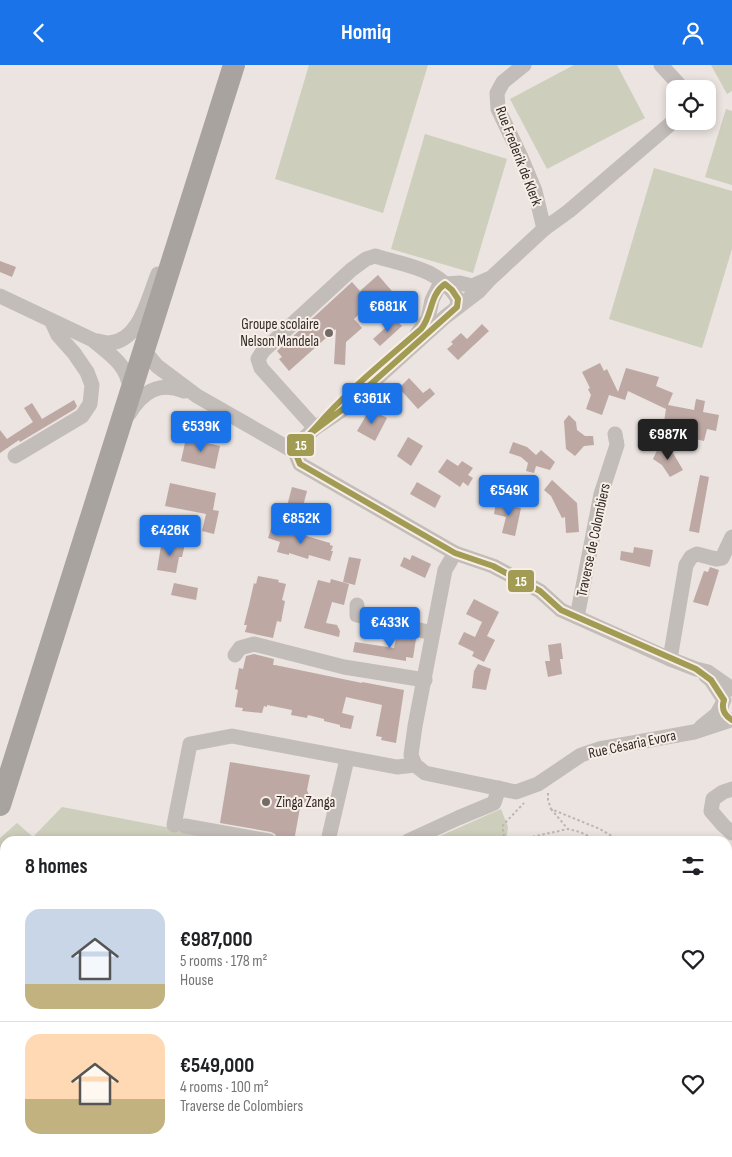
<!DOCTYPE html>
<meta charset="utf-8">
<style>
:root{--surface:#fff;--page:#f2f2f2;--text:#202124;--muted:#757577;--line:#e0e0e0;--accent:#1a73e8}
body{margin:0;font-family:"Sofia Sans Condensed",sans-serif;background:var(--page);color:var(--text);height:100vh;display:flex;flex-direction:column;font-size:19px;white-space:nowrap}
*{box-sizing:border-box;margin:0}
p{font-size:16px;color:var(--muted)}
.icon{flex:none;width:28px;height:28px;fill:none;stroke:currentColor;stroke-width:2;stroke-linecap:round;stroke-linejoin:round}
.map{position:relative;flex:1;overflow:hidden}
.details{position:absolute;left:0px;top:771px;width:732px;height:321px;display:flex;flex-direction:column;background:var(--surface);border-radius:15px 15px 0 0;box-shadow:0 2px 8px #0003}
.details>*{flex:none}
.tools{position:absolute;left:666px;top:15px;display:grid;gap:10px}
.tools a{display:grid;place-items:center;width:50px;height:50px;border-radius:10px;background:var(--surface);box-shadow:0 2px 8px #0003;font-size:25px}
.price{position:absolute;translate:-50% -42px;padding:0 11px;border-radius:5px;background:var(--accent);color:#fff;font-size:16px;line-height:32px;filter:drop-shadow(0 1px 2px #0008)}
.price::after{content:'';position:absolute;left:50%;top:30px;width:15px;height:11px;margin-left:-8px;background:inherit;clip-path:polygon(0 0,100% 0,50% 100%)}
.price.on{background:#222;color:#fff}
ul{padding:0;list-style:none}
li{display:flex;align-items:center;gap:15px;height:125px;padding:0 25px}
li+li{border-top:1px solid var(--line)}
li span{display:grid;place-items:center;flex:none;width:140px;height:100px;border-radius:15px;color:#555}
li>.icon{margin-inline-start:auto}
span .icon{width:60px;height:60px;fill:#fffc;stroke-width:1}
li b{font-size:21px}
h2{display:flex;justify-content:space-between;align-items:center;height:60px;padding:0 25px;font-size:21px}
header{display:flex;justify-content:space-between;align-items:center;height:65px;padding:0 25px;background:var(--accent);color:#fff;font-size:22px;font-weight:700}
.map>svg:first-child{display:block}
.green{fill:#cdcebb}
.water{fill:#9fbab7}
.building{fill:#bda8a4}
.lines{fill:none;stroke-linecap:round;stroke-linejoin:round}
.path{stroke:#bcb5b2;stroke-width:2;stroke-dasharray:2.5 2.5;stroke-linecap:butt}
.minor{stroke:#c3bdb9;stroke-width:15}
.major{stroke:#b2aca9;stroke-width:19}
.highway{stroke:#a9a39f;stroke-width:22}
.bus-1-casing{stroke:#f7eee7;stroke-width:10}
.bus-1{stroke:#a29b53;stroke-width:6}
.poi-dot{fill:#736b68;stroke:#f7eee7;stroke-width:2}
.labels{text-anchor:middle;stroke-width:4;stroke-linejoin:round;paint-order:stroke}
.street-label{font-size:15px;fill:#332a28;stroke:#f7eee7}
.poi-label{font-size:15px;fill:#332a28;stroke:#f7eee7;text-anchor:end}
.line-badge{stroke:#f7eee7;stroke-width:2}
.badge-label{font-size:14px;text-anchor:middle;font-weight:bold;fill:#fff}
</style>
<header><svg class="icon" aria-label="back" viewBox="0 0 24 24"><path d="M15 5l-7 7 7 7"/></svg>Homiq<svg class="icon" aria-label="person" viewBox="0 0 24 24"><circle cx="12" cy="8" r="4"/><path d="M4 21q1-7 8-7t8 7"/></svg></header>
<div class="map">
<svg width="732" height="1092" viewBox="0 0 732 1092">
<rect width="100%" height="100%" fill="#ebe4e0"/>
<g class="green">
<polygon points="309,0 428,0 383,148 275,114"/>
<polygon points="574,0 617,0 645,53 547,104 510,34"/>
<polygon points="711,0 732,0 732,26 727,29"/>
<polygon points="726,44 732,46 732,120 705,112"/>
<polygon points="425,69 507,94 473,208 391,184"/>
<polygon points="654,103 732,126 732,184 702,283 609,254"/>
<polygon points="62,742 176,764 224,771 223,776 5,776 5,790 0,790 0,773 17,758 33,772"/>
<polygon points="501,744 508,762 506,776 429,776"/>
<polygon points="0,815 5,816 5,864 0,869"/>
<polygon points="728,1043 732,1053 732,1092 662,1092 662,1088 728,1088"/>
</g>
<polygon class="water" points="728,964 732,972 732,1053 728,1043"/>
<g class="building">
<polygon points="0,196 16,202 12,212 0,207"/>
<polygon points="378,210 397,232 374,252 366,243 354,254 362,263 346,277 345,300 334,299 336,264 289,306 279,294 282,292 277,286 352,217 360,226"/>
<polygon points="395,254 402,261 380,281 373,274"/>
<polygon points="482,259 489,266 458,295 447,284 453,279 451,277 461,268 467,274"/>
<polygon points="600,298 604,306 607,304 618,327 626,303 659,312 656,321 673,328 668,340 694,345 696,334 705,336 703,347 719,350 716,366 707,364 704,376 695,374 696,368 693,367 693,364 686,363 686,360 664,357 666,344 628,326 625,335 609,330 602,350 586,344 591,330 588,324 590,323 582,307"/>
<polygon points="409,313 423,328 430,323 435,329 418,344 399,323"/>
<polygon points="74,335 77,341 75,344 20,377 19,375 0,388 0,365 7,374 33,357 24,343 32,338 42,354"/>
<polygon points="370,344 387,353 375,376 357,366"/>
<polygon points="569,350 576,357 577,365 585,371 593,371 594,380 584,381 575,391 566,384 564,356"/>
<polygon points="408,372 423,381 411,401 397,391"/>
<polygon points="186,373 220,381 215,404 181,396"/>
<polygon points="513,377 527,382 536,390 541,385 555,397 550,405 536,401 534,408 526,406 528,398 521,392 509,388"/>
<polygon points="659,381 673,388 683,405 670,412 662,400 653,394"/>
<polygon points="447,394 458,401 462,396 473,403 468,410 473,413 468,421 463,417 460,422 438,407"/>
<polygon points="700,410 709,412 699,468 689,466"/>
<polygon points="552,415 577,438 579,467 566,468 565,452 562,453 551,431 544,425"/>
<polygon points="417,417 441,431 435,443 410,429"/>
<polygon points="170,418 216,428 213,445 219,446 214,469 202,466 206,449 165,441"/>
<polygon points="292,422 307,426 302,445 287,441"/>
<polygon points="496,437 521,443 515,471 502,468 506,452 494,449"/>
<polygon points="272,461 330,478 330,480 333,481 331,486 333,486 330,496 309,490 308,494 289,488 289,490 277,487 280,477 268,473"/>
<polygon points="171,477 185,479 182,492 179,492 176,508 157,505 161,481 170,482"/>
<polygon points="634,482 653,485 650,502 620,495 621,486 633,488"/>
<polygon points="412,490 431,499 425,513 400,501 404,492 410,495"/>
<polygon points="349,492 361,494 355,520 343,517"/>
<polygon points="710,502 719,505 708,541 693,537 704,506 708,507"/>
<polygon points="258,511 279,515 278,517 286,519 282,535 285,536 281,557 277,556 273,573 245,567 247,560 244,560 249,540 254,518 256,519"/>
<polygon points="331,514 349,519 344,540 332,537 326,558 337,560 340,566 339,572 304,563 318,515 330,518"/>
<polygon points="174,518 198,523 196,535 171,530"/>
<polygon points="474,534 499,547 487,571 495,575 484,597 472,591 474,587 458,579 464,567 475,572 482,557 466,549"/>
<polygon points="397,569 416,574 413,593 406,592 406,596 353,587 355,577 394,583"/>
<polygon points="561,578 563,594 560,594 562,609 548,612 545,596 550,596 548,580"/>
<polygon points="254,589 274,594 273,600 275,600 362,618 362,617 404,625 396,678 381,675 382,672 376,671 382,640 346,632 342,648 354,651 351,664 340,662 340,660 324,656 324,654 308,650 307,653 291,650 292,645 267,640 267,642 264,641 262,648 242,646 243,643 235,642 238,625 235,624 239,603 243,604 246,591"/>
<polygon points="478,599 491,604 486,625 472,623 474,606"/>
<polygon points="230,697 310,710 307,725 310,733 306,738 301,737 294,776 278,775 275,769 271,767 220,758"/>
</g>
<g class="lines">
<g class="path">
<polyline points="548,728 548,735 551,744 600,764 620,776"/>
<polyline points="551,744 567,763"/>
<polyline points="506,776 503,768 503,760 524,738"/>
<polyline points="513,776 568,764 580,767 599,776"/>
<polyline points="0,786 5,786"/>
<polyline points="728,910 732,913"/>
<polyline points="728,956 732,962"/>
</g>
<g class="minor">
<polyline points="524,0 503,17 497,28 498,44 520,90 535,126 544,164"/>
<polyline points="661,0 683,24"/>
<path d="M0,231L93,275C98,276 104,278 109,278C140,276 148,233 158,209"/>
<polyline points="417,269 428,254 432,235 438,223 445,219 460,218 472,221 488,214"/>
<path d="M94,276C107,287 124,298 128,315"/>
<polyline points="145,284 147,289 157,301 197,331 295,387 300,399 455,488 493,501 527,519 540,526 561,545 670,594 696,604 708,607 732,624"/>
<path d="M129,349C142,327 159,316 184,326"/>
<path d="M315,363L261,303L258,294L263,286L351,205L366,194L375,191C408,201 438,203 458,234L457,242"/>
<polyline points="295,387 301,376 315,363 342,345 445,252 479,226 490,214 544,164 569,146 675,55"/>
<polyline points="15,391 82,351 90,339 92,320 87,307 74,288 58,270 52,257"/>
<polyline points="455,488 445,505 415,661 411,690 415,700 425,708 516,727 538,719 581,690 599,684 694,667 731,655"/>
<polyline points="357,540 357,550 432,568"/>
<polyline points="577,552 601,429 617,380 615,369"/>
<polyline points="235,590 240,583 254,579 344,602 425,615"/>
<polyline points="670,594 686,500 691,492 697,489 716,494 722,493 732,472"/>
<polyline points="706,611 711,615 724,635"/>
<polyline points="701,662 717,649 722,640"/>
<polyline points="732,724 723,727 713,734 711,746 723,760 732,768"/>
<polyline points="174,760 190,679 232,671 397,702 415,700"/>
<polyline points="185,761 269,776"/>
<polyline points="328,776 347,694"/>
<polyline points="408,776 458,753 494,738 499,723"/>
<polyline points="499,1088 500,1092"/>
</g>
<g class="major">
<polyline points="728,939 732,936"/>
<polyline points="269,1092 309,1088"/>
<polyline points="362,1092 378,1088"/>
</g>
<g class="highway">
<polyline points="0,740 234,0"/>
<polyline points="0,961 5,959"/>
<polyline points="61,1092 67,1088"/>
</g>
<g class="bus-1-casing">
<g id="bus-1">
<path d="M445,219L452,225L458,234L457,242L343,344L311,368L295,387C301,376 309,370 317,361C348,325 386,295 421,264C433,250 429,230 445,219Z"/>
<path d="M295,387L300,399L455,488L493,501L540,526L561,545L696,604L711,615L724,635C721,644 724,650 732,655"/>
</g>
</g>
<use href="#bus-1" class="bus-1"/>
</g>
<g class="poi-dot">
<circle cx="329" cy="268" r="5"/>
<circle cx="266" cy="737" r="5"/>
</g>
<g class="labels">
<g class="street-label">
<text transform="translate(519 91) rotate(69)" y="5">Rue Frederik de Klerk</text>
<text transform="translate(593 475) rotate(-78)" y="5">Traverse de Colombiers</text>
<text transform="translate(632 679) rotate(-12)" y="5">Rue Césaria Evora</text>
</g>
<g class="poi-label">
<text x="319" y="264">Groupe scolaire<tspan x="319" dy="17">Nelson Mandela</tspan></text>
<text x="276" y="742" text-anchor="start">Zinga Zanga</text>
</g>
</g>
<g class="line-badge">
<rect x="286" y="368" width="29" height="24" rx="5" fill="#a29b53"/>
<rect x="507" y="504" width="28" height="24" rx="5" fill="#a29b53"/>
</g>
<g class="badge-label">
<text x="301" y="385">15</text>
<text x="521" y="521">15</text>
</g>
</svg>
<div class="tools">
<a><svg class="icon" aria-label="locate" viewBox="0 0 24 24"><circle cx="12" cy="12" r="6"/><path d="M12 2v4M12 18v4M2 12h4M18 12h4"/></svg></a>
</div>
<b class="price" style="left:388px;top:268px">€681K</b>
<b class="price" style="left:372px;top:360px">€361K</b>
<b class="price" style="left:201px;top:388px">€539K</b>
<b class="price on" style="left:668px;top:396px">€987K</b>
<b class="price" style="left:509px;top:452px">€549K</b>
<b class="price" style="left:301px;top:480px">€852K</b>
<b class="price" style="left:170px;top:492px">€426K</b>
<b class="price" style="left:390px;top:584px">€433K</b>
<section class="details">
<h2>8 homes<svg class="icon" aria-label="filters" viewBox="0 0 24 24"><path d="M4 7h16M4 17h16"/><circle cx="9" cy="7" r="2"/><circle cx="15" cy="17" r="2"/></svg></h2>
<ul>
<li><span style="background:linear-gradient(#c9d6e8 75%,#c2b280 0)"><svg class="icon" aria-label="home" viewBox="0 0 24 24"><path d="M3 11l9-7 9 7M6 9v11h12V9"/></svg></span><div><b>€987,000</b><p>5 rooms · 178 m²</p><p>House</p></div><svg class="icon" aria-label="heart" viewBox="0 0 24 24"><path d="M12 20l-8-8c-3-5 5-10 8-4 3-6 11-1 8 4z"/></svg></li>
<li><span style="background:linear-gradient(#ffd9b3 65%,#c2b280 0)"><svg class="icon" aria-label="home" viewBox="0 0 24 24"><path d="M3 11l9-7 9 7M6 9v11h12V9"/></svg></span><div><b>€549,000</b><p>4 rooms · 100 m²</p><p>Traverse de Colombiers</p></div><svg class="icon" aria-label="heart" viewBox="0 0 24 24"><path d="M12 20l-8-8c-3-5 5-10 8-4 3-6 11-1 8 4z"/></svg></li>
</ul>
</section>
</div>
